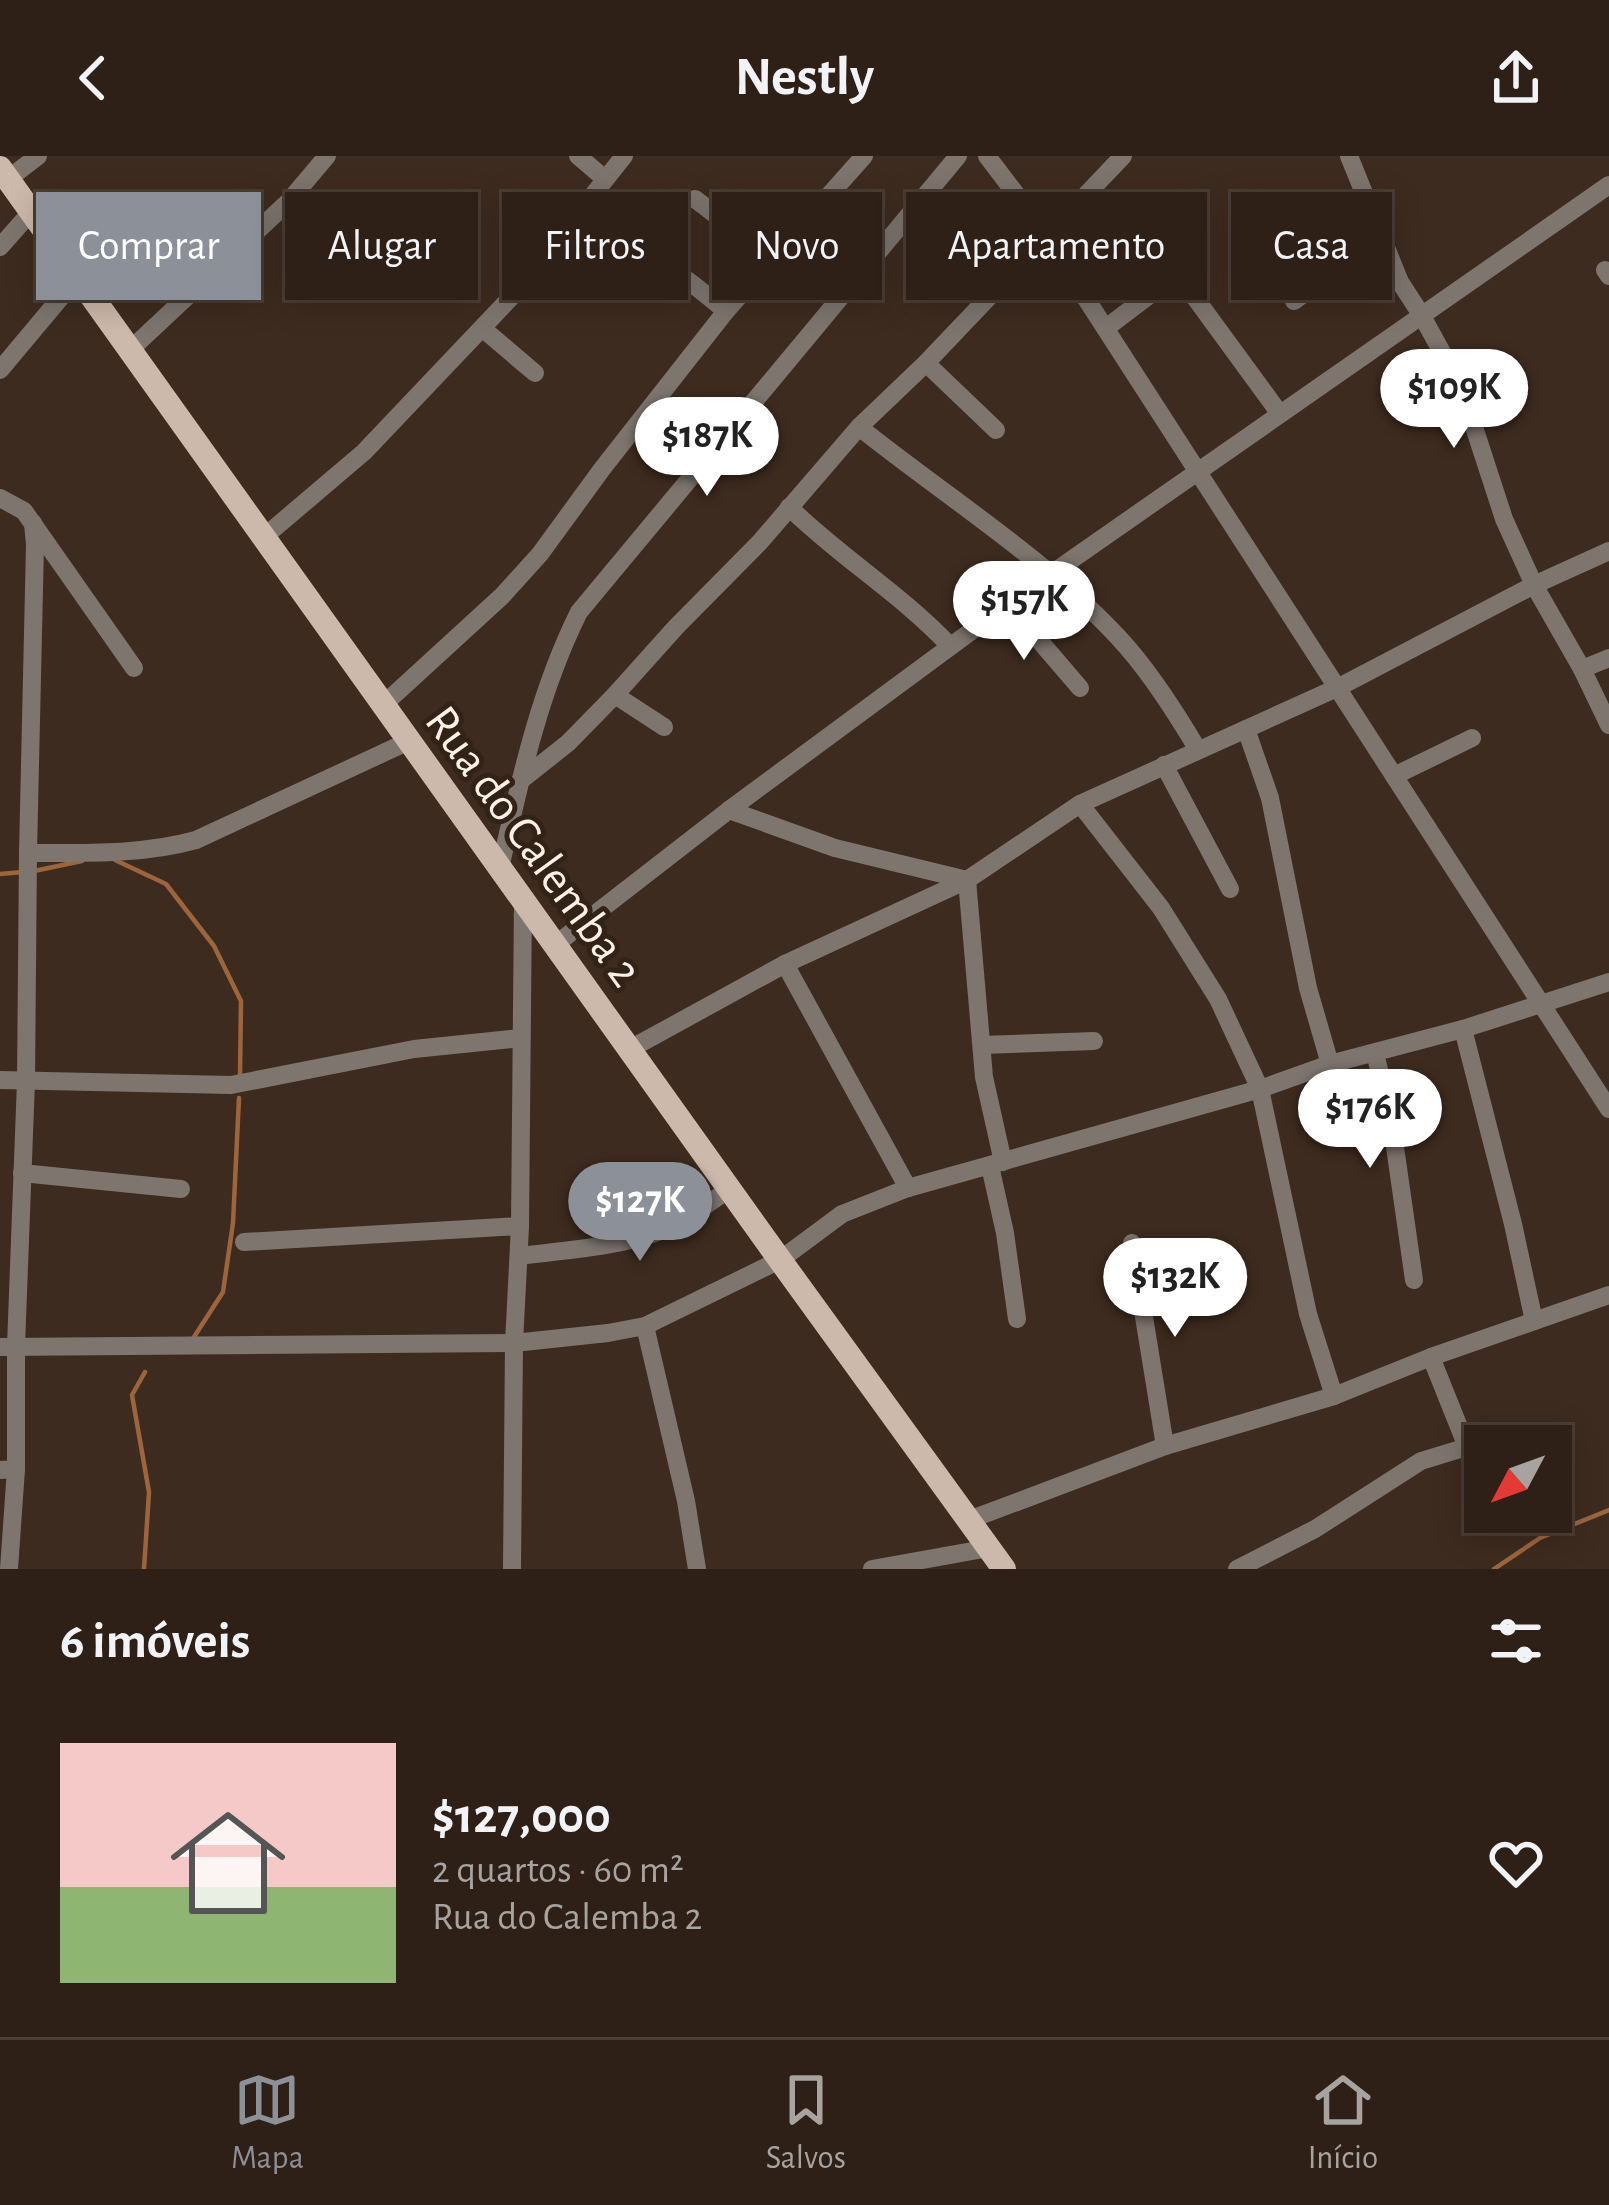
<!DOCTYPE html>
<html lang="pt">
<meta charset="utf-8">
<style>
:root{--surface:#2e2017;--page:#362820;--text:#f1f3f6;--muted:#a7a3a1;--line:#493e36;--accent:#8c9099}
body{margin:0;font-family:"Alegreya Sans",sans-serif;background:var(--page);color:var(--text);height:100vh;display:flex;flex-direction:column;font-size:45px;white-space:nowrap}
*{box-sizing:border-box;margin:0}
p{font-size:39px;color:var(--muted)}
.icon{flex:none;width:66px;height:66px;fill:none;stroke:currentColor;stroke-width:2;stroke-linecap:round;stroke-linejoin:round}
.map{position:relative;height:1413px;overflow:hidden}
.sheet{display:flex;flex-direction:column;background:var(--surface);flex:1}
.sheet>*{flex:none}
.banner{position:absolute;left:36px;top:36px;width:1539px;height:108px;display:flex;gap:24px}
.needle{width:78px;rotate:229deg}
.fabs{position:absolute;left:1464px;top:1269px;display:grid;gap:24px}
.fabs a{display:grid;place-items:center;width:108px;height:108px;border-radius:0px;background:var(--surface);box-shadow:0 6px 30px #0003,0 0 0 3px var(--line);font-size:60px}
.price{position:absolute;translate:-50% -102px;padding:0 27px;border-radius:42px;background:#fff;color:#222;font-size:39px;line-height:78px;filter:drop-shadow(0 3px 6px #0008)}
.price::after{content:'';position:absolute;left:50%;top:72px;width:36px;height:27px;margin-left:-18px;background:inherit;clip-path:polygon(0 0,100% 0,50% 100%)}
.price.current{background:var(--accent);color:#fff}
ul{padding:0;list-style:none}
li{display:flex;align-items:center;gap:36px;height:300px;padding:0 60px}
li span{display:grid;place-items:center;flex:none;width:336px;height:240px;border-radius:0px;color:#555}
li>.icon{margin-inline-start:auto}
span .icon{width:144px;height:144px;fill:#fffc;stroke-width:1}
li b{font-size:51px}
h2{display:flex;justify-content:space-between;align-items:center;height:144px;padding:0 60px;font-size:51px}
.pill{padding:0 42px;border-radius:0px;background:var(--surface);box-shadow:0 6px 30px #0003,0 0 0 3px var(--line);font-size:42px;line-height:108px}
.pill.current{background:var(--accent);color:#fff}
header{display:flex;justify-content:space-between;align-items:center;height:156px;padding:0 60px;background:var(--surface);font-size:54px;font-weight:700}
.tab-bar{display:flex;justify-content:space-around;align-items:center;height:168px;border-top:3px solid var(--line);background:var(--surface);font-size:33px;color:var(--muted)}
.tab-bar a{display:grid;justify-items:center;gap:6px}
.tab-bar .current{color:var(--accent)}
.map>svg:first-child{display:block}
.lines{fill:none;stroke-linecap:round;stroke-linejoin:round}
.stream{stroke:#9e653d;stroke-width:4.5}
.minor{stroke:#7e756f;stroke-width:18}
.major{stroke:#cdb9ac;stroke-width:24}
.labels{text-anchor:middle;stroke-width:10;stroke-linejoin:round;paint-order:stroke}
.street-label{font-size:48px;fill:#fdf1e9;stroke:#332216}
</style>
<header><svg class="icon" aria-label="back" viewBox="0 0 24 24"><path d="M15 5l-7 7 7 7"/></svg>Nestly<svg class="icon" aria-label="share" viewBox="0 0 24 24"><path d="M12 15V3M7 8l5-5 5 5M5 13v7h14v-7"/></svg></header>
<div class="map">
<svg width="1609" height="1413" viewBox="0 0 1609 1413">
<rect width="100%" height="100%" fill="#3e2b1f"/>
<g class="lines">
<g class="stream">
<polyline points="115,704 166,728 214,790 241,845 240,920"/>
<polyline points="34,715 82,705"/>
<polyline points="0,718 23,716"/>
<polyline points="194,1181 223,1136 233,1067 239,942"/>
<polyline points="144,1413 149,1336 132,1239 145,1216"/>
<polyline points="1494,1413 1540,1382 1609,1354"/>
</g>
<g class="minor">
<polyline points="578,0 605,23"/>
<polyline points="987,0 1047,79 1065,110 1609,953"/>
<polyline points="1349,0 1400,126 1422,160 1461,231 1504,363 1534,429 1582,513 1609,569"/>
<polyline points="8,23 38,0"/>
<polyline points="695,43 772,102"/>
<path d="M576,60C612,84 652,100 687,124C701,134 713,145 726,155"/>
<polyline points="0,91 31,56"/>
<polyline points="1605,114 1609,120"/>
<polyline points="1294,145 1380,80"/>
<polyline points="482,172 535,217"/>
<polyline points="1106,172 1164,128 1174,124 1185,128 1280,258"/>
<polyline points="130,194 289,45 327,0"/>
<polyline points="926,207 996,274"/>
<polyline points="0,214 78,121"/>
<path d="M859,271C944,339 1043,401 1118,481C1149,514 1175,555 1198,594"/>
<polyline points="0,342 24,355 134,512"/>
<path d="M789,351C840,401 901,438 950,490"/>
<polyline points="264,381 364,296 516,136 624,0"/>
<polyline points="1008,448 1080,532"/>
<polyline points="1582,513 1609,502"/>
<polyline points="615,539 664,571"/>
<polyline points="383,549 502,440 540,398 602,313 726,155 864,0"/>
<polyline points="1246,573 1270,642 1308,832 1330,908"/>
<polyline points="1164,609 1230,733"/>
<polyline points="1394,620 1472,582"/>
<polyline points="520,625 568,587 615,539 676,471 760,386 859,271 926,207 1123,0"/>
<polyline points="1080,648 1161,752 1218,843 1260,933 1308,1158 1334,1240"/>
<polyline points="729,654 835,692 967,724 984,921 1003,1006"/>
<path d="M28,697C83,697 142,699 196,684L409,585"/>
<path d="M500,712C520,625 539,536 579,456L958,0"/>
<polyline points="555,789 729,654 1008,448 1609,29"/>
<polyline points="785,808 908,1032"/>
<polyline points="1463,873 1513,1068 1534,1165"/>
<polyline points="982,889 1094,885"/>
<polyline points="630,893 785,808 967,724 1080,648 1339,531 1534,429 1609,395"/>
<polyline points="1375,897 1391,963 1414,1124"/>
<polyline points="0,924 231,929 414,893 521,882"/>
<polyline points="990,1010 1005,1077 1017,1163"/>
<polyline points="22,1017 181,1033"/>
<polyline points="244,1086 520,1070"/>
<polyline points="1132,1087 1165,1290"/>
<path d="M519,1100C567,1094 619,1091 663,1074C687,1064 708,1047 730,1033"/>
<polyline points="645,1170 686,1345 697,1413"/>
<polyline points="0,1191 514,1187 608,1177 645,1170 780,1104 842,1058 908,1032 1260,933 1330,908 1463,873 1609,826"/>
<polyline points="1431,1201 1467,1291 1485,1347"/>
<polyline points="0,1314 16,1313 16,1190 26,925 28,697 35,389 33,367"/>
<polyline points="969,1364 1165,1290 1334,1240 1431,1201 1609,1139"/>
<polyline points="9,1413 16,1313"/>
<polyline points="512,1413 514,1187 520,1070 523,744"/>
<polyline points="872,1413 989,1392"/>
<polyline points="1237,1413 1315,1373 1421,1305 1467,1291"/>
</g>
<polyline class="major" points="0,12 780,1104 1004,1413"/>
</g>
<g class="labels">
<g class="street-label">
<text transform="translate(535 689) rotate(54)" y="17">Rua do Calemba 2</text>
</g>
</g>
</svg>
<div class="fabs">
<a><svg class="needle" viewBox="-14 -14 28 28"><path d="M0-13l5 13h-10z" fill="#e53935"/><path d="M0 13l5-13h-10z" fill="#a7a3a1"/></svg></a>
</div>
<b class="price" style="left:1454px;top:295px">$109K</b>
<b class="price" style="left:707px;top:343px">$187K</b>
<b class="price" style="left:1024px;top:507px">$157K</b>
<b class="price" style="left:1370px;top:1015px">$176K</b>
<b class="price current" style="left:640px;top:1108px">$127K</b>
<b class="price" style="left:1175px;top:1184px">$132K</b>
<div class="banner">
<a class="pill current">Comprar</a>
<a class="pill">Alugar</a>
<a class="pill">Filtros</a>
<a class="pill">Novo</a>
<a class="pill">Apartamento</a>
<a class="pill">Casa</a>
</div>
</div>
<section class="sheet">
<h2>6 imóveis<svg class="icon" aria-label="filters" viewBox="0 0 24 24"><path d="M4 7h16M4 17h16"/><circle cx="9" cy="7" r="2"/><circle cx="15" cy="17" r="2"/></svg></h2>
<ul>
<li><span style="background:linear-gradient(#f6c9c9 60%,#8fb573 0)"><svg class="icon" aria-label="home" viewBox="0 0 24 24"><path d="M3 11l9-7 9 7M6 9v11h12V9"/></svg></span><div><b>$127,000</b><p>2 quartos · 60 m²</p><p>Rua do Calemba 2</p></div><svg class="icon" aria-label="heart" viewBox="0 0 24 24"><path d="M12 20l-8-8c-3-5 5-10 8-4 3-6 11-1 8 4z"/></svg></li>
</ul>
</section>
<nav class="tab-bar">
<a class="current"><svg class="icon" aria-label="map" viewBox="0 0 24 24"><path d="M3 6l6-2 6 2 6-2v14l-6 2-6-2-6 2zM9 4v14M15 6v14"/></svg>Mapa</a>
<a><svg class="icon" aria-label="saved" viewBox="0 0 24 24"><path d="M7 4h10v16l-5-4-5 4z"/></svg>Salvos</a>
<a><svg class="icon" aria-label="home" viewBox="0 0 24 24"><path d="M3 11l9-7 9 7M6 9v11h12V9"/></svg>Início</a>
</nav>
